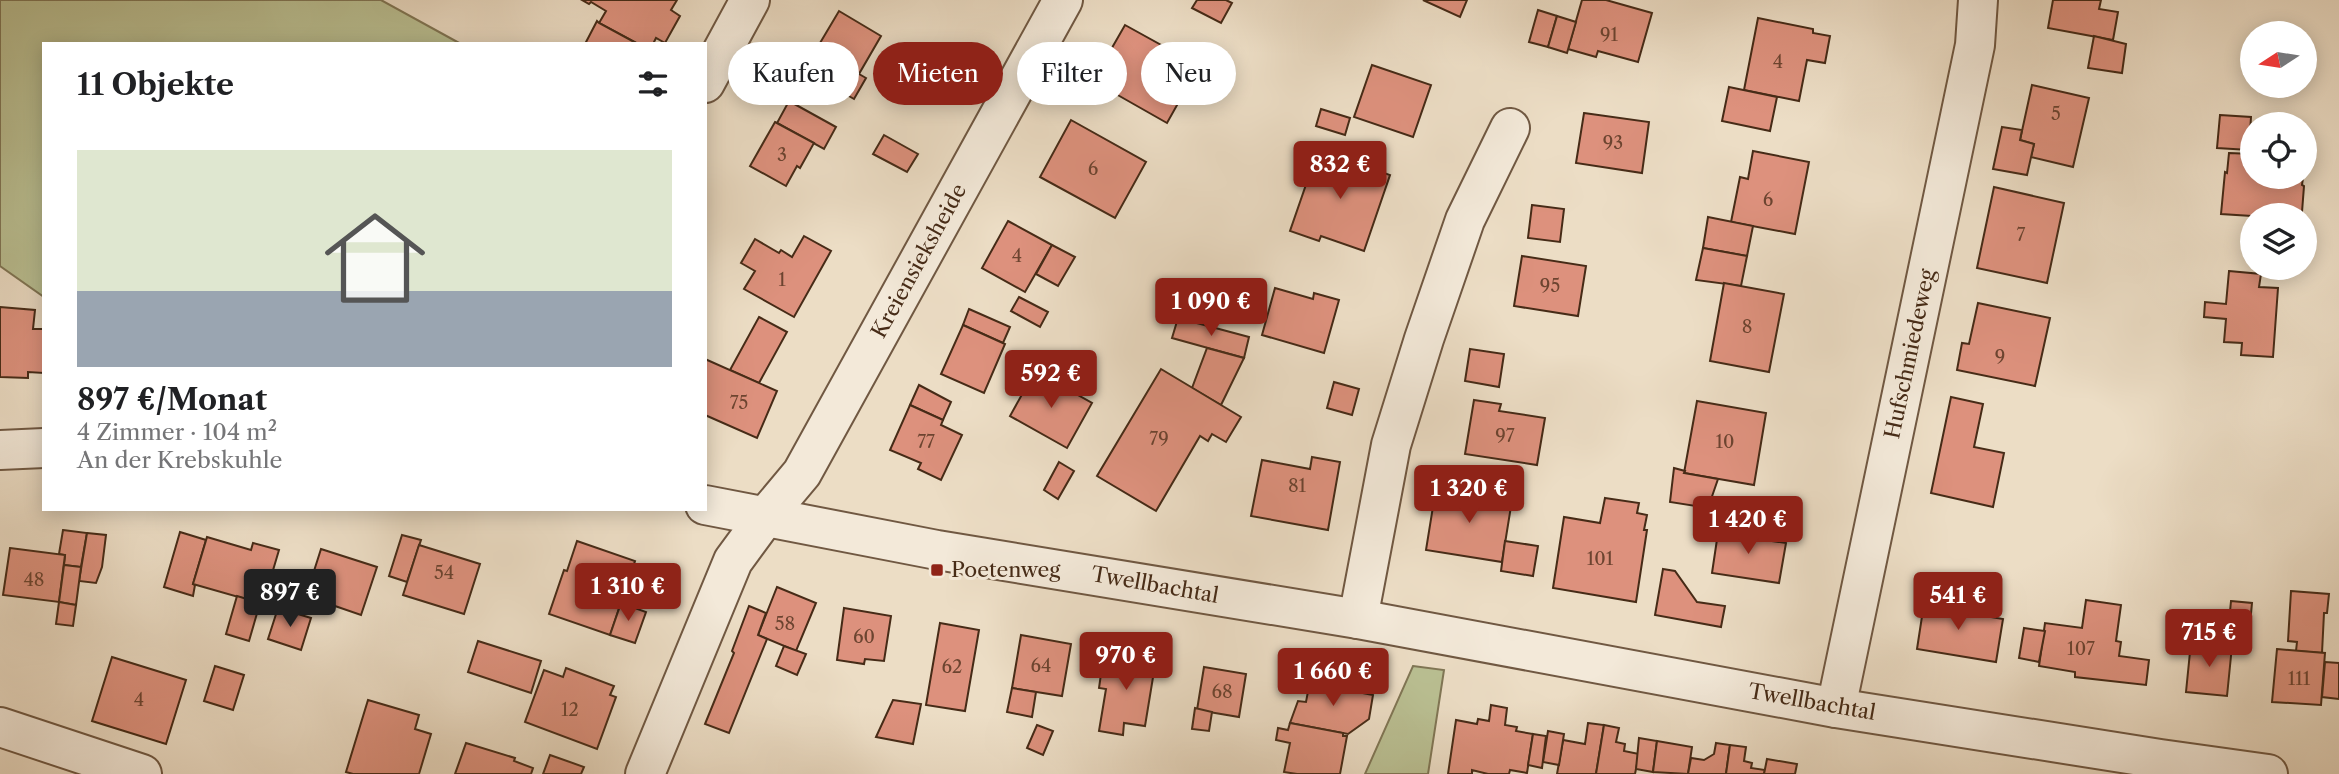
<!DOCTYPE html>
<html lang="de">
<meta charset="utf-8">
<style>
:root{--surface:#fff;--page:#f6f6f6;--text:#202124;--muted:#757577;--line:#e0e0e0;--accent:#8f2418}
body{margin:0;font-family:"Libre Caslon Text",serif;background:var(--page);color:var(--text);height:100vh;display:flex;flex-direction:column;font-size:26px;white-space:nowrap}
*{box-sizing:border-box;margin:0}
p{font-size:23px;color:var(--muted)}
.icon{flex:none;width:38px;height:38px;fill:none;stroke:currentColor;stroke-width:2;stroke-linecap:round;stroke-linejoin:round}
.map{position:relative;flex:1;overflow:hidden}
.details{position:absolute;left:42px;top:42px;width:665px;height:469px;display:flex;flex-direction:column;background:var(--surface);border-radius:0px;box-shadow:0 4px 18px #0003}
.details>*{flex:none}
.top-card{position:absolute;left:728px;top:42px;width:665px;height:63px;display:flex;gap:14px}
.needle{width:46px;rotate:258deg}
.fabs{position:absolute;left:2240px;top:21px;display:grid;gap:14px}
.fabs a{display:grid;place-items:center;width:77px;height:77px;border-radius:50%;background:var(--surface);box-shadow:0 4px 18px #0003;font-size:35px}
.price{position:absolute;translate:-50% -60px;padding:0 16px;border-radius:7px;background:var(--accent);color:#fff;font-size:23px;line-height:46px;filter:drop-shadow(0 2px 4px #0008)}
.price::after{content:'';position:absolute;left:50%;top:42px;width:21px;height:16px;margin-left:-10px;background:inherit;clip-path:polygon(0 0,100% 0,50% 100%)}
.price.on{background:#222;color:#fff}
ul{padding:0;list-style:none}
li{display:grid;align-content:center;gap:14px;height:371px;padding:0 35px}
li+li{border-top:2px solid var(--line)}
li span{display:grid;place-items:center;height:217px;border-radius:0px;color:#555}
li>.icon{margin-inline-start:auto}
span .icon{width:126px;height:126px;fill:#fffc;stroke-width:1}
li b{font-size:30px}
h2{display:flex;justify-content:space-between;align-items:center;height:84px;padding:0 35px;font-size:30px}
.pill{padding:0 24px;border-radius:32px;background:var(--surface);box-shadow:0 4px 18px #0003;font-size:24px;line-height:63px}
.pill.on{background:var(--accent);color:#fff}
.map>svg:first-child{display:block}
.green{fill:#bac093;stroke:#807655;stroke-width:2}
.building{fill:#dd917d;stroke:#462b17;stroke-width:2}
.lines{fill:none;stroke-linecap:round;stroke-linejoin:round}
.minor-casing{stroke:#705842;stroke-width:42}
.tertiary-casing{stroke:#705842;stroke-width:42}
.minor{stroke:#f3e9d9;stroke-width:38}
.tertiary{stroke:#f3e9d9;stroke-width:38}
.poi-dot{fill:#8f2418;stroke:#f3e9d9;stroke-width:2.5}
.labels{text-anchor:middle;stroke-width:6;stroke-linejoin:round;paint-order:stroke}
.number-label{font-size:18px;fill:#6c4430}
.street-label{font-size:21px;fill:#462b17;stroke:#f3e9d9}
.poi-label{font-size:21px;fill:#462b17;stroke:#f3e9d9;text-anchor:start}
</style>
<div class="map">
<svg width="2339" height="774" viewBox="0 0 2339 774">
<rect width="100%" height="100%" fill="#ecddc5"/>
<filter id="stains"><feTurbulence type="fractalNoise" baseFrequency=".00286" numOctaves="4"/><feColorMatrix values="0 0 0 0 .2 0 0 0 0 .09 0 0 0 0 .02 0 0 0 .5 -.17"/></filter>
<radialGradient id="worn" r=".72"><stop offset=".6" stop-color="#630" stop-opacity="0"/><stop offset="1" stop-color="#630" stop-opacity=".3"/></radialGradient>
<g class="green">
<polygon points="0,0 381,0 461,44 44,44 44,297 0,266"/>
<polygon points="1413,666 1444,670 1428,774 1365,774"/>
</g>
<g class="building">
<polygon points="582,0 677,0 671,10 680,16 665,43 656,38 653,44 638,44 599,23 606,11 591,2 589,4"/>
<polygon points="1197,0 1226,0 1232,3 1221,23 1192,8"/>
<polygon points="1423,0 1467,0 1460,17"/>
<polygon points="1582,0 1606,0 1652,13 1638,62 1598,51 1596,57 1568,49"/>
<polygon points="2053,0 2101,0 2099,9 2118,12 2113,40 2048,28"/>
<polygon points="1538,10 1557,16 1548,47 1529,42"/>
<polygon points="839,11 881,36 859,74 866,78 854,99 804,70"/>
<polygon points="1557,16 1576,22 1567,53 1548,47"/>
<polygon points="1758,18 1813,29 1813,33 1830,36 1825,63 1807,60 1799,101 1744,90"/>
<polygon points="597,21 599,23 638,44 585,44"/>
<polygon points="1125,25 1199,66 1167,123 1093,81"/>
<polygon points="2094,36 2126,44 2122,73 2088,68"/>
<polygon points="1372,65 1431,85 1413,137 1354,117"/>
<polygon points="2032,85 2089,98 2073,167 2031,157 2034,144 2020,140"/>
<polygon points="1729,87 1777,97 1770,131 1722,121"/>
<polygon points="789,101 836,127 824,149 777,123"/>
<polygon points="1321,109 1350,118 1345,135 1316,126"/>
<polygon points="1584,113 1649,122 1642,173 1576,163"/>
<polygon points="2220,115 2251,117 2249,150 2217,148"/>
<polygon points="1071,120 1146,162 1115,218 1040,177"/>
<polygon points="775,122 814,143 800,168 797,166 786,186 750,166"/>
<polygon points="2002,127 2022,130 2020,140 2034,144 2027,175 1993,169"/>
<polygon points="884,135 918,154 907,172 873,154"/>
<polygon points="1318,150 1390,175 1364,251 1321,236 1319,241 1290,231"/>
<polygon points="1753,151 1809,162 1795,234 1731,222 1740,177 1748,179"/>
<polygon points="2229,153 2252,154 2252,177 2303,178 2302,185 2304,186 2302,212 2300,211 2300,215 2252,216 2221,214 2225,172 2227,173"/>
<polygon points="1994,187 2064,203 2047,283 1977,268"/>
<polygon points="1532,205 1564,209 1560,242 1528,238"/>
<polygon points="1708,217 1753,226 1747,256 1703,248"/>
<polygon points="1008,221 1052,245 1025,292 982,268"/>
<polygon points="804,236 831,251 794,317 744,289 755,271 741,263 755,239 779,253 781,250 792,257"/>
<polygon points="1052,245 1075,257 1058,286 1036,274"/>
<polygon points="1703,248 1747,256 1741,286 1696,280"/>
<polygon points="1522,256 1586,266 1578,316 1514,306"/>
<polygon points="2229,271 2261,274 2259,287 2278,288 2273,357 2241,355 2242,343 2224,342 2226,319 2204,317 2205,302 2226,304"/>
<polygon points="1724,283 1784,294 1769,372 1710,361"/>
<polygon points="1275,288 1313,299 1314,293 1339,300 1324,353 1262,335"/>
<polygon points="1019,297 1048,312 1040,327 1011,311"/>
<polygon points="1978,303 2050,318 2035,386 1957,370 1962,343 1969,344"/>
<polygon points="0,307 35,310 33,329 44,329 44,373 28,372 28,378 0,377"/>
<polygon points="969,309 1010,327 1003,343 963,325"/>
<polygon points="759,317 787,332 759,383 730,370"/>
<polygon points="1178,318 1249,337 1244,358 1172,338"/>
<polygon points="963,325 1005,344 984,393 941,374"/>
<polygon points="1207,348 1244,358 1221,405 1192,388"/>
<polygon points="1470,349 1504,354 1499,387 1465,381"/>
<polygon points="705,359 777,391 757,438 705,415"/>
<polygon points="1161,369 1241,417 1226,442 1212,434 1208,441 1200,436 1156,511 1097,476"/>
<polygon points="1035,371 1092,403 1067,448 1010,416"/>
<polygon points="1334,382 1359,389 1352,415 1327,408"/>
<polygon points="919,385 951,402 943,420 910,405"/>
<polygon points="1951,397 1983,404 1974,447 2004,453 1993,507 1931,493"/>
<polygon points="1474,400 1501,404 1499,411 1545,418 1537,465 1465,454"/>
<polygon points="1697,401 1766,413 1754,485 1684,473"/>
<polygon points="910,405 943,420 941,425 962,435 941,480 918,469 921,463 890,450"/>
<polygon points="1312,457 1340,462 1328,530 1251,516 1262,460 1310,469"/>
<polygon points="1059,462 1074,471 1058,499 1044,490"/>
<polygon points="1674,468 1685,471 1684,473 1718,479 1708,508 1670,502"/>
<polygon points="1436,488 1512,500 1502,562 1426,550"/>
<polygon points="1605,498 1639,503 1637,513 1647,515 1644,530 1647,530 1636,602 1553,588 1564,517 1600,523"/>
<polygon points="1719,526 1752,531 1751,538 1786,543 1779,583 1712,573"/>
<polygon points="63,530 87,533 81,567 64,565 65,555 59,554"/>
<polygon points="180,532 206,540 193,584 195,585 193,596 164,587"/>
<polygon points="87,533 106,535 102,567 96,583 79,581"/>
<polygon points="402,535 421,540 407,582 389,576"/>
<polygon points="207,537 251,550 253,543 279,550 263,604 193,584"/>
<polygon points="577,541 635,561 610,635 549,614 564,570 567,571"/>
<polygon points="1505,541 1538,546 1533,576 1501,571"/>
<polygon points="419,545 480,564 464,614 403,595"/>
<polygon points="10,548 65,555 59,602 3,595"/>
<polygon points="321,549 377,567 361,615 306,596"/>
<polygon points="64,565 81,567 76,605 59,602"/>
<polygon points="1663,569 1675,571 1697,602 1725,606 1721,627 1655,615"/>
<polygon points="777,587 816,603 796,651 758,635"/>
<polygon points="2291,591 2329,594 2327,613 2324,613 2322,653 2296,651 2297,642 2288,641"/>
<polygon points="237,596 260,603 249,641 226,634"/>
<polygon points="1925,597 1951,601 1949,610 2003,619 1996,662 1917,649"/>
<polygon points="2086,600 2121,605 2116,641 2121,642 2119,656 2149,660 2146,685 2075,677 2075,672 2039,666 2045,623 2082,628"/>
<polygon points="2231,601 2252,603 2249,635 2228,633"/>
<polygon points="59,602 76,605 73,626 56,624"/>
<polygon points="621,603 646,612 635,643 610,635"/>
<polygon points="749,606 766,613 758,635 767,639 729,733 705,724 734,653 732,651"/>
<polygon points="278,608 311,618 301,650 268,639"/>
<polygon points="844,608 891,616 884,661 865,659 864,664 837,660"/>
<polygon points="940,623 979,630 965,711 926,705"/>
<polygon points="2024,628 2045,631 2039,662 2019,658"/>
<polygon points="1021,635 1071,644 1062,696 1012,688"/>
<polygon points="478,641 541,661 531,693 468,672"/>
<polygon points="2191,642 2232,646 2227,696 2186,692"/>
<polygon points="784,646 806,654 797,675 776,666"/>
<polygon points="2277,649 2325,653 2321,705 2272,702"/>
<polygon points="1112,652 1156,659 1145,726 1124,723 1123,735 1099,731 1106,689 1099,688 1101,674 1109,675"/>
<polygon points="112,657 186,680 166,744 92,721"/>
<polygon points="2325,662 2339,663 2339,699 2322,697"/>
<polygon points="215,666 244,675 233,710 204,701"/>
<polygon points="1204,667 1246,674 1239,717 1197,710"/>
<polygon points="566,668 614,686 610,695 616,697 597,749 525,722 544,670 563,677"/>
<polygon points="1310,681 1353,688 1352,691 1373,695 1369,719 1348,734 1290,723 1298,701 1306,702"/>
<polygon points="1012,688 1036,692 1032,717 1007,712"/>
<polygon points="368,700 419,715 415,729 431,734 419,774 353,774 346,772"/>
<polygon points="893,700 921,704 913,744 876,737"/>
<polygon points="1491,705 1507,708 1505,725 1517,727 1516,731 1533,734 1527,773 1510,770 1509,774 1488,774 1472,770 1472,774 1448,774 1456,720 1477,724 1478,719 1489,721"/>
<polygon points="1195,708 1212,712 1209,731 1192,729"/>
<polygon points="1290,723 1343,733 1343,736 1347,736 1340,774 1297,774 1284,772 1290,743 1276,740 1278,728 1288,730"/>
<polygon points="1588,723 1604,725 1596,774 1557,774 1563,740 1585,744"/>
<polygon points="1037,725 1053,731 1043,755 1027,748"/>
<polygon points="1604,725 1619,728 1616,742 1625,744 1624,751 1639,754 1635,774 1596,774"/>
<polygon points="1548,731 1564,734 1559,765 1543,762"/>
<polygon points="1533,734 1546,736 1542,768 1528,765"/>
<polygon points="1639,738 1657,741 1653,772 1636,769"/>
<polygon points="1657,741 1692,747 1688,774 1653,772"/>
<polygon points="466,743 515,758 514,761 533,768 531,774 455,774"/>
<polygon points="1716,743 1730,745 1726,774 1688,774 1691,758 1704,760 1714,754"/>
<polygon points="1730,745 1746,747 1744,761 1752,763 1751,768 1765,770 1764,774 1726,774"/>
<polygon points="550,755 584,767 581,774 543,774"/>
<polygon points="1767,759 1797,764 1795,774 1764,774"/>
</g>
<g class="lines">
<g class="minor-casing">
<g id="minor">
<polyline points="705,83 750,0"/>
<polyline points="1358,619 1391,445 1424,339 1465,220 1510,128"/>
<polyline points="1836,708 1975,45 1978,0"/>
<polyline points="0,727 142,774"/>
<polyline points="645,774 733,561 766,516 802,473 1063,0"/>
</g>
</g>
<g class="tertiary-casing">
<g id="tertiary">
<polyline points="0,450 44,448"/>
<polyline points="705,505 937,550 1358,619 1836,708 2160,759 2268,774"/>
</g>
</g>
<use href="#minor" class="minor"/>
<use href="#tertiary" class="tertiary"/>
</g>
<rect class="poi-dot" x="930" y="563" width="14" height="14" rx="3.5"/>
<g class="labels">
<g class="number-label">
<text x="1609" y="41">91</text>
<text x="1778" y="68">4</text>
<text x="2056" y="120">5</text>
<text x="1613" y="149">93</text>
<text x="782" y="161">3</text>
<text x="1093" y="175">6</text>
<text x="1768" y="206">6</text>
<text x="2021" y="241">7</text>
<text x="1017" y="262">4</text>
<text x="782" y="286">1</text>
<text x="1550" y="292">95</text>
<text x="1747" y="333">8</text>
<text x="2000" y="363">9</text>
<text x="739" y="409">75</text>
<text x="1505" y="442">97</text>
<text x="1159" y="445">79</text>
<text x="926" y="448">77</text>
<text x="1725" y="448">10</text>
<text x="1297" y="492">81</text>
<text x="1600" y="565">101</text>
<text x="444" y="579">54</text>
<text x="34" y="586">48</text>
<text x="785" y="630">58</text>
<text x="864" y="643">60</text>
<text x="2081" y="655">107</text>
<text x="1041" y="672">64</text>
<text x="952" y="673">62</text>
<text x="2299" y="685">111</text>
<text x="1222" y="698">68</text>
<text x="139" y="706">4</text>
<text x="570" y="716">12</text>
</g>
<g class="street-label">
<text transform="translate(919 261) rotate(-61)" y="7">Kreiensieksheide</text>
<text transform="translate(1910 354) rotate(-78)" y="7">Hufschmiedeweg</text>
<text transform="translate(1155 585) rotate(10)" y="7">Twellbachtal</text>
<text transform="translate(1812 702) rotate(10)" y="7">Twellbachtal</text>
</g>
<g class="poi-label">
<text x="951" y="577">Poetenweg</text>
</g>
</g>
<rect width="100%" height="100%" filter="url(#stains)"/>
<rect width="100%" height="100%" fill="url(#worn)"/>
</svg>
<div class="fabs">
<a><svg class="needle" viewBox="-14 -14 28 28"><path d="M0-13l5 13h-10z" fill="#e53935"/><path d="M0 13l5-13h-10z" fill="#757577"/></svg></a>
<a><svg class="icon" aria-label="locate" viewBox="0 0 24 24"><circle cx="12" cy="12" r="6"/><path d="M12 2v4M12 18v4M2 12h4M18 12h4"/></svg></a>
<a><svg class="icon" aria-label="layers" viewBox="0 0 24 24"><path d="M12 4l9 5-9 5-9-5zM3 14l9 5 9-5"/></svg></a>
</div>
<b class="price" style="left:1340px;top:201px">832 €</b>
<b class="price" style="left:1211px;top:338px">1 090 €</b>
<b class="price" style="left:1051px;top:410px">592 €</b>
<b class="price" style="left:1469px;top:525px">1 320 €</b>
<b class="price" style="left:1748px;top:556px">1 420 €</b>
<b class="price" style="left:628px;top:623px">1 310 €</b>
<b class="price on" style="left:290px;top:629px">897 €</b>
<b class="price" style="left:1958px;top:632px">541 €</b>
<b class="price" style="left:2209px;top:669px">715 €</b>
<b class="price" style="left:1126px;top:692px">970 €</b>
<b class="price" style="left:1333px;top:708px">1 660 €</b>
<div class="top-card">
<a class="pill">Kaufen</a>
<a class="pill on">Mieten</a>
<a class="pill">Filter</a>
<a class="pill">Neu</a>
</div>
<section class="details">
<h2>11 Objekte<svg class="icon" aria-label="filters" viewBox="0 0 24 24"><path d="M4 7h16M4 17h16"/><circle cx="9" cy="7" r="2"/><circle cx="15" cy="17" r="2"/></svg></h2>
<ul>
<li><span style="background:linear-gradient(#dfe7d0 65%,#9aa5b1 0)"><svg class="icon" aria-label="home" viewBox="0 0 24 24"><path d="M3 11l9-7 9 7M6 9v11h12V9"/></svg></span><div><b>897 €/Monat</b><p>4 Zimmer · 104 m²</p><p>An der Krebskuhle</p></div></li>
</ul>
</section>
</div>
